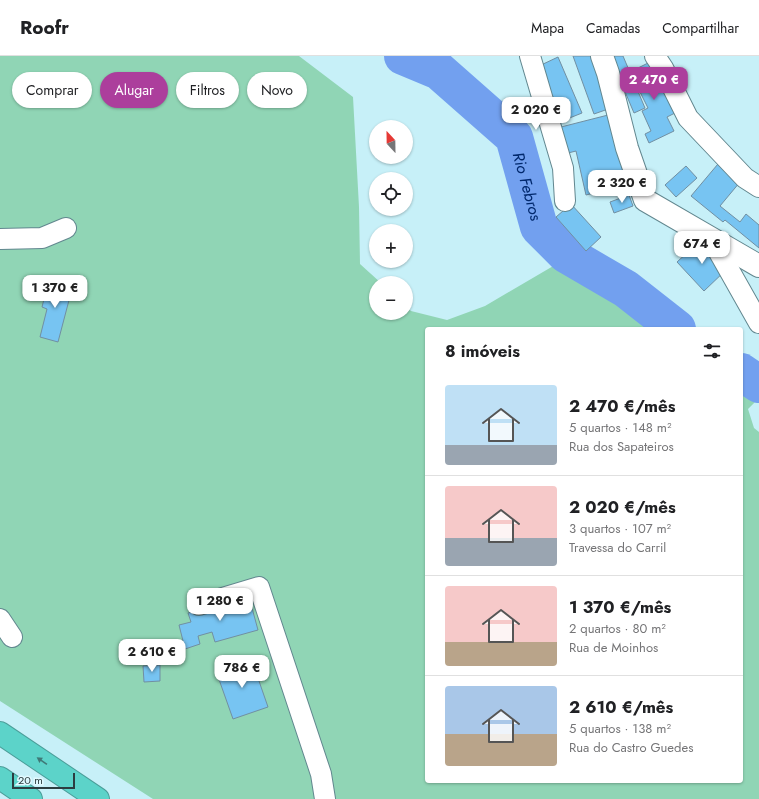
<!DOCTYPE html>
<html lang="pt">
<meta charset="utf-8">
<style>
:root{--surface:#fff;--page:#f2f2f2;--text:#202124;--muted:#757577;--line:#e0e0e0;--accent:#ac3e9c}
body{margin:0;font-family:Jost,sans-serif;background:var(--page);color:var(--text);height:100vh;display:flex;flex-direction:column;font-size:15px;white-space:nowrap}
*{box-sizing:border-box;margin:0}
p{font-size:13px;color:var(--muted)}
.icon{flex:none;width:22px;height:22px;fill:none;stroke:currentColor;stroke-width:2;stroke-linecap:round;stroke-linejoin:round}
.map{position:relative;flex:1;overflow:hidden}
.side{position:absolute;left:425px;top:271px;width:318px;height:456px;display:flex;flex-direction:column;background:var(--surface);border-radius:4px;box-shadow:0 1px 3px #0004}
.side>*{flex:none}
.hud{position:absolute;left:12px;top:16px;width:353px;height:36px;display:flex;gap:8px}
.needle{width:26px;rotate:338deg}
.tools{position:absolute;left:369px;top:64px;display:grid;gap:8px}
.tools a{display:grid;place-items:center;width:44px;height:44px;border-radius:50%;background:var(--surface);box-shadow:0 1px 3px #0004;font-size:20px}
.scale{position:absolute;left:12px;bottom:10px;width:63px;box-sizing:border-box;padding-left:4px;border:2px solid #2c3d40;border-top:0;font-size:11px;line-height:14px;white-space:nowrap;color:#2c3d40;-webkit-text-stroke:3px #e1faff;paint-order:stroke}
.price{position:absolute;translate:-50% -34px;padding:0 9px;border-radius:8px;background:#fff;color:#222;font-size:13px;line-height:26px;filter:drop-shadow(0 1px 2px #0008)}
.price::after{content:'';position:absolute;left:50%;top:24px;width:12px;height:9px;margin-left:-6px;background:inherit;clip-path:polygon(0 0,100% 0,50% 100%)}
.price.on{background:var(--accent);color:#fff}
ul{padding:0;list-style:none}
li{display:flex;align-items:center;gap:12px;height:100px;padding:0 20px}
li+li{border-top:1px solid var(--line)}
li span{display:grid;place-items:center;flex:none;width:112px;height:80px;border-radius:4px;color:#555}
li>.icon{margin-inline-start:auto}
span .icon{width:48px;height:48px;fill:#fffc;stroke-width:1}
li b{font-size:17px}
h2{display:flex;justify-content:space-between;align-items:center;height:48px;padding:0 20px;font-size:17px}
.pill{padding:0 14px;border-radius:18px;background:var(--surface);box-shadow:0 1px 3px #0004;font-size:14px;line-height:36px}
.pill.on{background:var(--accent);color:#fff}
header{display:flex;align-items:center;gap:24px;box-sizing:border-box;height:56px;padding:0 20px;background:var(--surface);border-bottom:1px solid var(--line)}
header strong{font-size:19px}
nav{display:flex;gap:22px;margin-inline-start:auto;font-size:14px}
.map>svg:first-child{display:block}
.green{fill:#90d5b5}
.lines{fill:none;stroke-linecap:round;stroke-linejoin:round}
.river{stroke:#72a0ef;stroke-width:38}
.building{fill:#77c4f2;stroke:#718fa2}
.street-casing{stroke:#62878f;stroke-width:22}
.secondary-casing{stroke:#62878f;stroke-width:24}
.highway-casing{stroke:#4b9e99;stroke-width:24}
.street{stroke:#fff;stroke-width:20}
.secondary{stroke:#fff;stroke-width:22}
.highway{stroke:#5cd3c9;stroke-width:22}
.oneway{fill:#3f7977}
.labels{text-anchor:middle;stroke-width:3.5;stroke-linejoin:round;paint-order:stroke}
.water-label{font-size:16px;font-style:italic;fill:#02296d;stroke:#e1faff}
</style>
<header>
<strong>Roofr</strong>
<nav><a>Mapa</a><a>Camadas</a><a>Compartilhar</a></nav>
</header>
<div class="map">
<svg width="759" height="743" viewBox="0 0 759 743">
<rect width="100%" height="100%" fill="#c7f0f8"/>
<polygon class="green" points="0,0 299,0 353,41 359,151 360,208 381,227 376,227 376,257 406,257 406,250 411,255 447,264 485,250 572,199 667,259 693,273 427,273 427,725 741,725 741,300 759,310 759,342 748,353 754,372 759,376 759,743 153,743 0,645"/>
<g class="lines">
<g class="river">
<path id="s1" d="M403,0L439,15L514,81L539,171L566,198L626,233L677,273"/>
<polyline points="741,316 759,328"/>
</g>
</g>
<g class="building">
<polygon points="573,0 592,0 611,52 594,58"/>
<polygon points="610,0 623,0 645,52 634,57"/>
<polygon points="558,1 582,57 562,65 539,10"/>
<polygon points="652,5 677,56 667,61 674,75 649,87 645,78 651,75 642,55 648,52 630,16"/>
<polygon points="612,58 629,128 586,139 576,95 568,97 561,71"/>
<polygon points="723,102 745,120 720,150 740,166 746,158 759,169 759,192 725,164 723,166 691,140"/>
<polygon points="686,110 697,122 676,141 665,129"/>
<polygon points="629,139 633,150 614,157 610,146"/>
<polygon points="571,148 601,181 586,195 556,161"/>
<polygon points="701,184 727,213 704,235 677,206"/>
<polygon points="49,223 73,229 58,286 40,281 47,253 42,251"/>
<polygon points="249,541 258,574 215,586 212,576 198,580 200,588 185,593 179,569 191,566 188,557"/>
<polygon points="251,602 268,651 233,663 216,615"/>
<polygon points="160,609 160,625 144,626 143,610"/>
</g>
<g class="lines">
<g class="street-casing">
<g id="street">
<polyline points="530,0 563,112 565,145"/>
<polyline points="655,0 663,12 688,62 745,122 759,131"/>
<polyline points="711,182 759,267"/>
<polyline points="0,183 42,182 66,172"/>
<polyline points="199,549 259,531 321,718 325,743"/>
<polyline points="0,563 12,581"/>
</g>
</g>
<g class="secondary-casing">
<polyline id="secondary" points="602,0 608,17 627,92 645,144 759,210"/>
</g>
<g class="highway-casing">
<g id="highway">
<polyline points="0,677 98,743"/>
<polyline points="0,722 31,743"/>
</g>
</g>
<use href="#street" class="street"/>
<use href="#secondary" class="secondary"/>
<use href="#highway" class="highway"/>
</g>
<defs><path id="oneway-solid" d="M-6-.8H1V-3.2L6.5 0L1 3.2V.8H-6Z"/></defs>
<use class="oneway" href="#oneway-solid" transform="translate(42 705) rotate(-146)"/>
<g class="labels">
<g class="water-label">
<text dy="6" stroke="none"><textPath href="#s1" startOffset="190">Rio Febros</textPath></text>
</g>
</g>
</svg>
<div class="tools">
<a><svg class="needle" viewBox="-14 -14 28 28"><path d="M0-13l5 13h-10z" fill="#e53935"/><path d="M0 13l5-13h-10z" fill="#757577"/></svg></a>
<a><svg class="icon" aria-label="locate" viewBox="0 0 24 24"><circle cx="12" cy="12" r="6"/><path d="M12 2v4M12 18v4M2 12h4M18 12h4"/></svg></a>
<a>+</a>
<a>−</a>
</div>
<div class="scale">20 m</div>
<b class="price on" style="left:654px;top:45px">2 470 €</b>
<b class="price" style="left:536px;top:75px">2 020 €</b>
<b class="price" style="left:622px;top:148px">2 320 €</b>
<b class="price" style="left:702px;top:209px">674 €</b>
<b class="price" style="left:55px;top:253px">1 370 €</b>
<b class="price" style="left:220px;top:566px">1 280 €</b>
<b class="price" style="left:152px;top:617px">2 610 €</b>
<b class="price" style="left:242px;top:633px">786 €</b>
<div class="hud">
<a class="pill">Comprar</a>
<a class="pill on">Alugar</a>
<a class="pill">Filtros</a>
<a class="pill">Novo</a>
</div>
<section class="side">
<h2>8 imóveis<svg class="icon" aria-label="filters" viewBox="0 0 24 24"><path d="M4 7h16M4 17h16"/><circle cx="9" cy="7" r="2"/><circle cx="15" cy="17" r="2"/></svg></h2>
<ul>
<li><span style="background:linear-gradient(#bfe0f5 75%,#9aa5b1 0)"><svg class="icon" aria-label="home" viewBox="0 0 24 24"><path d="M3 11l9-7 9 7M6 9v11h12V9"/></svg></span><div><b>2 470 €/mês</b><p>5 quartos · 148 m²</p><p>Rua dos Sapateiros</p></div></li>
<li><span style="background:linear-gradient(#f6c9c9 65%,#9aa5b1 0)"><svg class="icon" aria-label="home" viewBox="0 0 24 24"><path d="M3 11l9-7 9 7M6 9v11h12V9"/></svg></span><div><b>2 020 €/mês</b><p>3 quartos · 107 m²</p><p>Travessa do Carril</p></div></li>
<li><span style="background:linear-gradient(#f6c9c9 70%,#b9a48a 0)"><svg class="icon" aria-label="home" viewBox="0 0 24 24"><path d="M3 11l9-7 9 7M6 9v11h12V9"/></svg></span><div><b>1 370 €/mês</b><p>2 quartos · 80 m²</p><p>Rua de Moinhos</p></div></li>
<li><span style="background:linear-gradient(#a9c7e8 60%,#b9a48a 0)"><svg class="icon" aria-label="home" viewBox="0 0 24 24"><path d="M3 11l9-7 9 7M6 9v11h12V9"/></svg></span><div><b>2 610 €/mês</b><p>5 quartos · 138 m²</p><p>Rua do Castro Guedes</p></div></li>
</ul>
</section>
</div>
